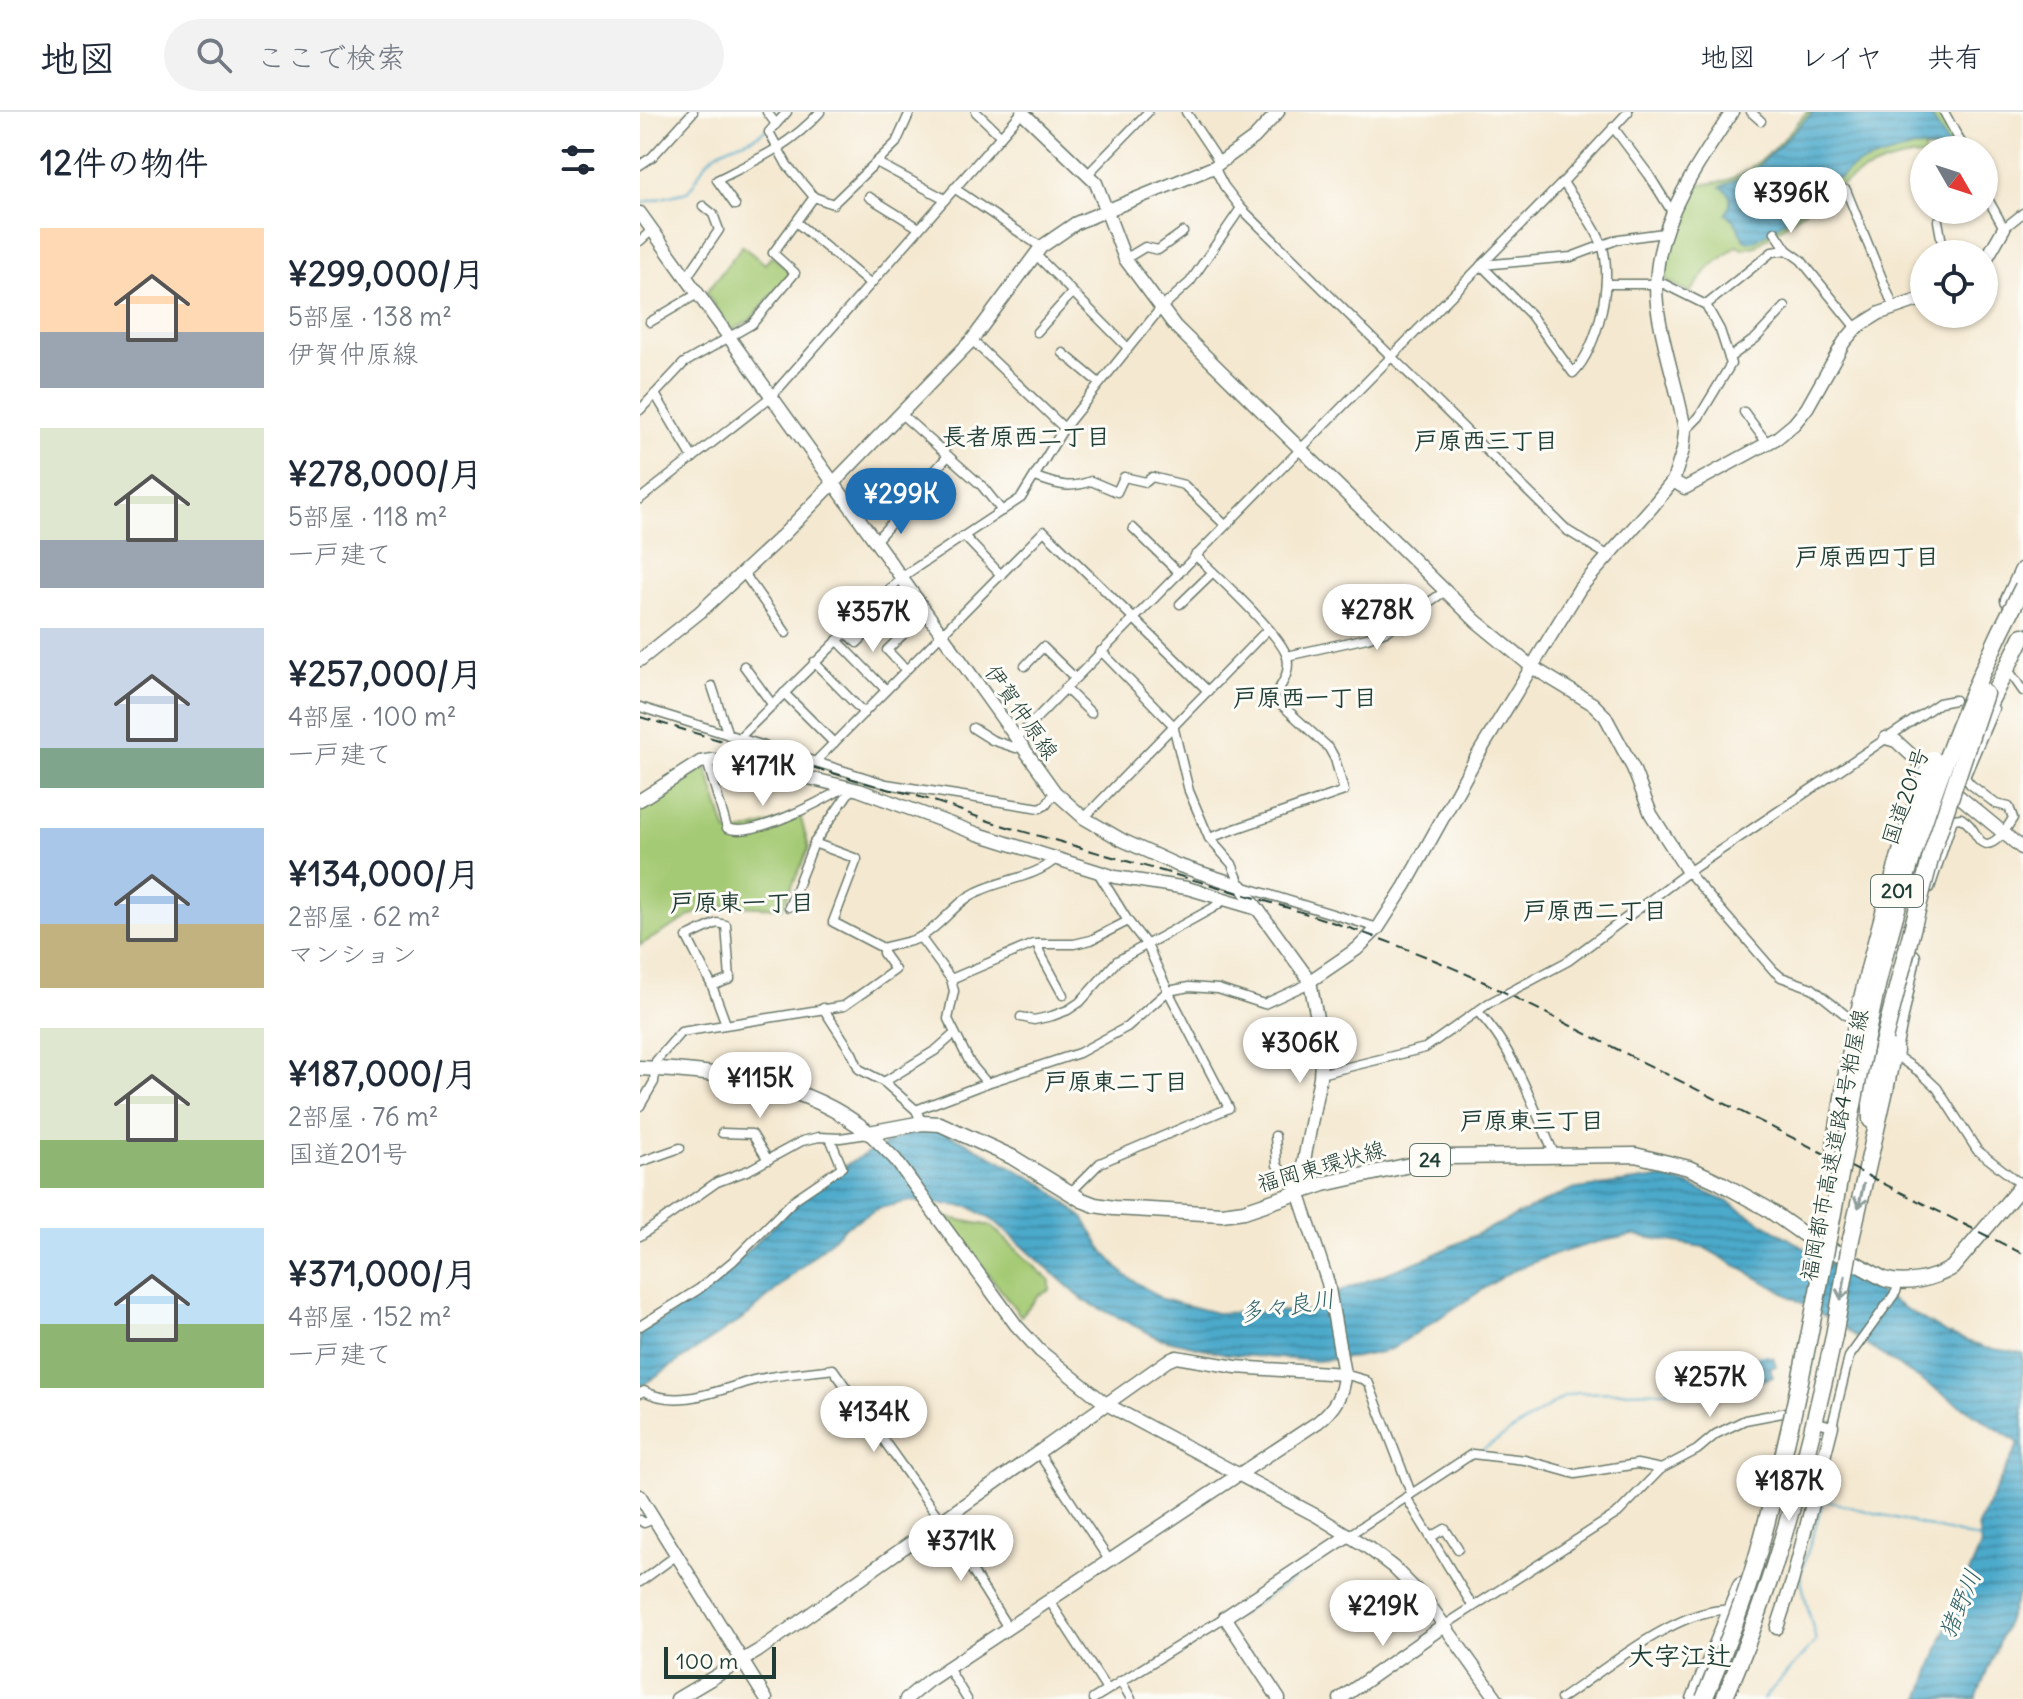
<!DOCTYPE html>
<html lang="ja">
<meta charset="utf-8">
<style>
:root{--surface:#fff;--page:#f2f2f3;--text:#1f2937;--muted:#747a83;--line:#e0e1e3;--accent:#1f6fb2}
body{margin:0;font-family:Delius,"Klee One",sans-serif;background:var(--page);color:var(--text);height:100vh;display:flex;flex-direction:column;font-size:30px;white-space:nowrap}
*{box-sizing:border-box;margin:0}
p{font-size:26px;color:var(--muted)}
.icon{flex:none;width:44px;height:44px;fill:none;stroke:currentColor;stroke-width:2;stroke-linecap:round;stroke-linejoin:round}
.map{position:relative;flex:1;overflow:hidden}
.side{display:flex;flex-direction:column;background:var(--surface);width:640px}
.side>*{flex:none}
.needle{width:52px;rotate:129deg}
.controls{position:absolute;left:1270px;top:24px;display:grid;gap:16px}
.controls a{display:grid;place-items:center;width:88px;height:88px;border-radius:50%;background:var(--surface);box-shadow:0 2px 6px #0004;font-size:40px}
.scale{position:absolute;left:24px;bottom:20px;width:112px;box-sizing:border-box;padding-left:8px;border:4px solid #1f3d34;border-top:0;font-size:22px;line-height:28px;white-space:nowrap;color:#1f3d34;-webkit-text-stroke:6px #fdfcf7;paint-order:stroke}
.price{position:absolute;translate:-50% -68px;padding:0 18px;border-radius:28px;background:#fff;color:#222;font-size:26px;line-height:52px;filter:drop-shadow(0 2px 4px #0008)}
.price::after{content:'';position:absolute;left:50%;top:48px;width:24px;height:18px;margin-left:-12px;background:inherit;clip-path:polygon(0 0,100% 0,50% 100%)}
.price.current{background:var(--accent);color:#fff}
ul{padding:0;list-style:none}
li{display:flex;align-items:center;gap:24px;height:200px;padding:0 40px}
li span{display:grid;place-items:center;flex:none;width:224px;height:160px;border-radius:0px;color:#555}
li>.icon{margin-inline-start:auto}
span .icon{width:96px;height:96px;fill:#fffc;stroke-width:1}
li b{font-size:34px}
h2{display:flex;justify-content:space-between;align-items:center;height:96px;padding:0 40px;font-size:34px}
header{display:flex;align-items:center;gap:48px;box-sizing:border-box;height:112px;padding:0 40px;background:var(--surface);border-bottom:2px solid var(--line)}
header strong{font-size:38px}
nav{display:flex;gap:44px;margin-inline-start:auto;font-size:28px}
.search{width:560px;height:72px;background:var(--page);display:flex;align-items:center;gap:20px;box-sizing:border-box;padding:0 28px;border-radius:44px;color:var(--muted);font-size:30px}
main{display:flex;flex:1;min-height:0}
.map>svg:first-child{display:block}
.park{fill:#a5ca74;stroke:#628454;stroke-width:2}
.water{fill:url(#water-rules);stroke:#36737f;stroke-width:2}
.lines{fill:none;stroke-linecap:round;stroke-linejoin:round}
.stream{stroke:#4ca9ca;stroke-width:2}
.street-casing{stroke:#6a796b;stroke-width:11}
.secondary-casing{stroke:#6a796b;stroke-width:15}
.primary-casing{stroke:#6a796b;stroke-width:17}
.highway-casing{stroke:#6a796b;stroke-width:19}
.street{stroke:#fff;stroke-width:8}
.secondary{stroke:#fff;stroke-width:12}
.primary{stroke:#fff;stroke-width:14}
.highway{stroke:#fff;stroke-width:16}
.rail{stroke:#1f3d34;stroke-width:2;stroke-dasharray:12 6;stroke-linecap:butt}
.highway-bridge-casing{stroke:#6a796b;stroke-width:19;stroke-linecap:butt}
.highway-bridge{stroke:#fff;stroke-width:16}
.oneway{stroke:#8f9e9a}
.labels{text-anchor:middle;stroke-width:6;stroke-linejoin:round;paint-order:stroke}
.shield{fill:#fdfcf7;stroke:#62766e;stroke-width:2}
.shield-label{font-size:20px;font-weight:bold;fill:#1f3d34}
.street-label{font-size:22px;fill:#1f3d34;stroke:#fdfcf7}
.neighbourhood-label{font-size:24px;font-weight:bold;fill:#1f3d34;stroke:#fdfcf7}
.water-label{font-size:24px;font-style:italic;fill:#2f6368;stroke:#fdfcf7}
.quarter-label{font-size:26px;font-weight:bold;fill:#1f3d34;stroke:#fdfcf7}
</style>
<header>
<strong>地図</strong>
<div class="search"><svg class="icon" aria-label="search" viewBox="0 0 24 24"><circle cx="10" cy="10" r="6"/><path d="M15 15l6 6"/></svg>ここで検索</div>
<nav><a>地図</a><a>レイヤ</a><a>共有</a></nav>
</header>
<main>
<section class="side">
<h2>12件の物件<svg class="icon" aria-label="filters" viewBox="0 0 24 24"><path d="M4 7h16M4 17h16"/><circle cx="9" cy="7" r="2"/><circle cx="15" cy="17" r="2"/></svg></h2>
<ul>
<li><span style="background:linear-gradient(#ffd9b3 65%,#9aa5b1 0)"><svg class="icon" aria-label="home" viewBox="0 0 24 24"><path d="M3 11l9-7 9 7M6 9v11h12V9"/></svg></span><div><b>¥299,000/月</b><p>5部屋 · 138 m²</p><p>伊賀仲原線</p></div></li>
<li><span style="background:linear-gradient(#dfe7d0 70%,#9aa5b1 0)"><svg class="icon" aria-label="home" viewBox="0 0 24 24"><path d="M3 11l9-7 9 7M6 9v11h12V9"/></svg></span><div><b>¥278,000/月</b><p>5部屋 · 118 m²</p><p>一戸建て</p></div></li>
<li><span style="background:linear-gradient(#c9d6e8 75%,#7fa58c 0)"><svg class="icon" aria-label="home" viewBox="0 0 24 24"><path d="M3 11l9-7 9 7M6 9v11h12V9"/></svg></span><div><b>¥257,000/月</b><p>4部屋 · 100 m²</p><p>一戸建て</p></div></li>
<li><span style="background:linear-gradient(#a9c7e8 60%,#c2b280 0)"><svg class="icon" aria-label="home" viewBox="0 0 24 24"><path d="M3 11l9-7 9 7M6 9v11h12V9"/></svg></span><div><b>¥134,000/月</b><p>2部屋 · 62 m²</p><p>マンション</p></div></li>
<li><span style="background:linear-gradient(#dfe7d0 70%,#8fb573 0)"><svg class="icon" aria-label="home" viewBox="0 0 24 24"><path d="M3 11l9-7 9 7M6 9v11h12V9"/></svg></span><div><b>¥187,000/月</b><p>2部屋 · 76 m²</p><p>国道201号</p></div></li>
<li><span style="background:linear-gradient(#bfe0f5 60%,#8fb573 0)"><svg class="icon" aria-label="home" viewBox="0 0 24 24"><path d="M3 11l9-7 9 7M6 9v11h12V9"/></svg></span><div><b>¥371,000/月</b><p>4部屋 · 152 m²</p><p>一戸建て</p></div></li>
</ul>
</section>
<div class="map">
<svg width="1383" height="1587" viewBox="0 0 1383 1587">
<defs>
<pattern id="water-rules" width="6" height="5" patternUnits="userSpaceOnUse" patternTransform="scale(2)"><rect width="6" height="5" fill="#4ca9ca"/><path d="M0 2.5h6" fill="none" stroke="#3f8ba5"/></pattern>
</defs>
<rect width="100%" height="100%" fill="#fdfcf7"/>
<filter id="ink" filterUnits="userSpaceOnUse"><feTurbulence type="fractalNoise" baseFrequency=".0125" numOctaves="2"/><feDisplacementMap in="SourceGraphic" scale="16" xChannelSelector="R" yChannelSelector="G"/><feConvolveMatrix kernelMatrix="1 2 1 2 8 2 1 2 1" color-interpolation-filters="sRGB"/></filter>
<filter id="wash" filterUnits="userSpaceOnUse"><feTurbulence type="fractalNoise" baseFrequency=".006" numOctaves="4" result="noise"/><feDisplacementMap in="SourceGraphic" scale="32" xChannelSelector="R" yChannelSelector="G"/><feGaussianBlur stdDeviation="1.8" result="paint"/><feColorMatrix in="noise" values="0 0 0 0 0 0 0 0 0 0 0 0 0 0 0 0 0 1.4 0 .05"/><feComposite in="paint" operator="in"/></filter>
<g filter="url(#wash)">
<rect width="100%" height="100%" fill="#f4e8d0"/>
<g class="park">
<path d="M1167,0H1298L1320,38H1284V44C1217,46 1169,99 1116,134L1102,137L1097,134L1069,156L1050,181L1025,168L1028,134L1052,73C1065,71 1079,72 1090,67C1121,55 1146,24 1167,0Z"/>
<polygon points="102,134 125,152 132,144 151,161 110,208 92,218 66,181"/>
<polygon points="66,655 87,720 97,721 160,703 169,736 142,796 70,793 0,833 0,694"/>
<polygon points="304,1105 351,1114 410,1169 410,1178 398,1184 381,1204"/>
</g>
<g class="water">
<path d="M1173,0H1289L1309,35L1305,38L1275,35L1216,53L1135,116L1115,129H1105L1094,108L1086,102C1092,91 1093,81 1081,75L1113,59Z"/>
<path d="M281,1016L301,1019L331,1033L405,1073L444,1107L463,1139L485,1163L522,1187L576,1201L674,1199L703,1178L789,1145L930,1078L1018,1066L1044,1071L1086,1089L1306,1221L1345,1236L1383,1241V1470L1336,1587H1280L1302,1526L1341,1433L1338,1413L1379,1331L1225,1232L1204,1215L1063,1135L994,1123L957,1130L906,1145L868,1161L750,1238L717,1245L676,1249L587,1242L519,1226L443,1188L357,1111L330,1095L270,1089L239,1096L208,1113L109,1202L0,1275V1219C67,1186 115,1128 170,1080C202,1051 242,1033 281,1016Z"/>
<polygon points="1127,1243 1128,1246 1133,1245 1136,1254 1130,1256 1133,1265 1098,1276 1091,1254"/>
</g>
<g class="lines">
<g class="stream">
<polyline points="135,7 141,0"/>
<path d="M0,94L5,90L47,80C57,72 59,54 74,43C93,29 115,31 131,12"/>
<polyline points="839,1340 925,1284 937,1281 1027,1279 1069,1256 1127,1243"/>
<polyline points="717,1424 761,1393"/>
<polyline points="598,1504 672,1454"/>
<polyline points="1123,1587 1176,1529 1160,1464 1183,1390 1187,1389 1343,1428"/>
</g>
</g>
</g>
<g filter="url(#ink)">
<g class="lines">
<g class="street-casing">
<g id="street">
<polyline points="336,0 361,24"/>
<polyline points="546,0 580,51"/>
<polyline points="1111,0 1121,9"/>
<polyline points="1304,0 1325,38"/>
<polyline points="136,12 147,0"/>
<polyline points="973,15 1009,63 1032,100"/>
<polyline points="238,51 305,87"/>
<polyline points="0,53 12,45 53,0"/>
<polyline points="574,55 584,74 601,96 928,419 969,444"/>
<polyline points="447,63 508,0"/>
<polyline points="314,76 401,135"/>
<polyline points="1206,78 1254,196"/>
<polyline points="1344,80 1364,116 1383,101"/>
<polyline points="174,85 193,92 256,31 270,0"/>
<polyline points="229,85 279,116"/>
<path d="M95,93L77,68C115,49 151,33 180,0"/>
<polyline points="1298,109 1304,142"/>
<polyline points="156,110 230,172"/>
<polyline points="1135,120 1147,138"/>
<polyline points="0,129 12,118"/>
<polyline points="395,142 487,235"/>
<polyline points="485,147 505,135 518,138 543,120"/>
<path d="M841,153L890,202L933,261C958,237 974,166 962,133C954,111 935,90 923,70"/>
<polyline points="842,153 931,145 979,127 1024,121"/>
<polyline points="47,165 79,118 73,102 63,94"/>
<polyline points="966,172 1024,172 1066,193 1080,218 1091,252 1059,305 1045,319"/>
<polyline points="1066,193 1132,140 1147,138 1161,148 1216,216"/>
<polyline points="10,210 59,181"/>
<polyline points="397,220 432,181"/>
<polyline points="332,228 424,316"/>
<polyline points="423,241 459,271"/>
<polyline points="1089,246 1116,226 1145,195"/>
<polyline points="15,282 53,346"/>
<polyline points="0,298 44,251 112,212 155,161 133,141 174,85 147,53 129,20 136,12 127,0"/>
<polyline points="1104,300 1127,331"/>
<polyline points="260,301 342,374 362,399"/>
<path d="M395,365C416,372 428,378 451,369L477,380L484,365L506,370L512,365L544,373L584,412"/>
<polyline points="282,373 308,344"/>
<polyline points="0,387 132,284 382,0"/>
<polyline points="493,416 538,460"/>
<polyline points="324,424 361,463"/>
<polyline points="236,428 263,398"/>
<path d="M555,443C575,462 641,522 647,545C651,560 642,574 633,585L689,636L695,647L704,679L569,726"/>
<polyline points="103,460 146,521"/>
<polyline points="540,492 573,460"/>
<polyline points="205,520 217,531 252,496 242,485"/>
<polyline points="197,528 246,578"/>
<polyline points="461,539 533,613 549,679 569,726 592,752 601,774 738,816"/>
<polyline points="647,544 727,526 748,518 804,480"/>
<polyline points="174,550 224,601"/>
<polyline points="104,554 132,592"/>
<polyline points="385,554 403,535 435,566"/>
<polyline points="266,558 247,538 280,506 288,502"/>
<polyline points="1369,559 1383,579"/>
<polyline points="72,574 88,623"/>
<polyline points="425,576 451,601"/>
<polyline points="144,581 194,631"/>
<polyline points="0,595 246,672 400,696 406,693 415,680"/>
<polyline points="333,616 352,628 376,636 381,634"/>
<polyline points="99,626 262,465 381,386 424,316 520,197 550,170 601,96"/>
<polyline points="376,627 923,70 988,0"/>
<path d="M67,649L87,716C112,727 182,689 205,675"/>
<polyline points="175,650 404,419 568,579"/>
<polyline points="444,706 628,517"/>
<polyline points="174,731 217,747 193,810 243,836"/>
<polyline points="1048,760 1134,859 1141,865 1172,876 1212,908"/>
<path d="M1290,776L1313,707L1321,706C1331,713 1332,717 1338,726C1350,744 1367,716 1373,706L1369,695L1356,692L1330,672L1325,665L1354,597"/>
<polyline points="149,795 174,731 212,676"/>
<polyline points="280,825 311,867 314,879 308,907 330,951 347,971"/>
<polyline points="399,832 399,839 423,883"/>
<polyline points="311,867 393,832 434,832 451,828 488,809"/>
<polyline points="72,874 90,867 86,813 77,811 47,825 72,874 86,912"/>
<polyline points="183,896 212,941 219,957 244,970 276,998 282,1011"/>
<path d="M837,899C875,937 893,995 915,1044"/>
<polyline points="381,905 394,908 412,904 428,898 440,890 477,849 573,796 585,787"/>
<polyline points="1259,939 1258,945 1281,961 1297,976 1337,1038 1382,1073"/>
<polyline points="680,962 785,936 849,891 928,849 1048,760 1299,591 1315,588"/>
<polyline points="244,970 296,938 313,923"/>
<path d="M0,994L14,970L16,949L41,920L204,894L255,858L243,841V836C254,832 268,831 279,826C302,814 315,790 337,780C363,767 395,766 417,746"/>
<polyline points="276,998 347,971 439,941 487,915 528,879 549,875 578,877 624,892 670,871"/>
<polyline points="82,1021 112,1022 128,1048"/>
<polyline points="635,1024 637,1053 658,1080"/>
<polyline points="0,1050 40,1036"/>
<polyline points="430,1081 460,1051 589,996 528,879 507,833 488,809 457,759"/>
<polyline points="0,1124 77,1070 109,1058 162,1029 179,1025 200,1026 228,1022"/>
<polyline points="0,1214 59,1177 93,1149 155,1087 202,1055 190,1026"/>
<polyline points="704,1262 725,1268 729,1272 771,1381"/>
<path d="M0,1281L4,1279C35,1296 75,1280 107,1270C133,1262 165,1261 193,1257L301,1409L368,1516"/>
<polyline points="1181,1311 1192,1314 1209,1245 1256,1180 1258,1172"/>
<polyline points="398,1340 469,1448"/>
<polyline points="766,1385 832,1493"/>
<polyline points="0,1408 4,1411 14,1407"/>
<polyline points="709,1423 832,1342 885,1348 935,1362 997,1352 1021,1357"/>
<polyline points="791,1425 805,1417 818,1437"/>
<polyline points="0,1470 37,1443"/>
<polyline points="409,1488 467,1578"/>
<polyline points="805,1513 978,1401 1021,1357 1057,1338 1076,1322 1105,1308 1142,1301"/>
<polyline points="308,1556 327,1587"/>
<polyline points="481,1569 491,1587"/>
<polyline points="453,1587 585,1505"/>
<path d="M921,1587C964,1558 1032,1501 1082,1498"/>
</g>
</g>
<g class="secondary-casing">
<g id="secondary">
<polyline points="382,0 456,71 485,147 535,214 836,509 892,555 953,592 965,604 993,656 1011,702 1048,760"/>
<path d="M0,101L415,680L444,706L482,728L537,753L601,774L670,869L682,933L680,965L658,1080L688,1171L704,1262C703,1283 694,1297 678,1310L288,1569L266,1587"/>
<polyline points="1344,151 1364,116"/>
<polyline points="1033,369 1045,376 1137,326 1154,312 1167,296 1204,230 1216,216 1240,201 1284,186"/>
<polyline points="0,548 60,500 143,423 332,228 401,135 436,111 574,55 614,26 638,0"/>
<polyline points="1246,626 1256,629 1294,664"/>
<polyline points="1309,676 1383,737"/>
<polyline points="0,688 60,650 72,648 106,651 219,678 338,722 475,765 547,776 618,797"/>
<path d="M670,869L717,837L738,816L765,774L836,646L940,476L1012,395L1033,369L1043,338L1045,319C1038,276 1022,234 1017,192C1009,118 1055,58 1092,0"/>
<polyline points="229,1021 255,1047 376,1213 400,1239 466,1292 677,1404 727,1435 753,1455 786,1488 857,1587"/>
<polyline points="0,1384 126,1587"/>
<polyline points="1137,1516 1152,1470 1192,1314"/>
<polyline points="37,1587 118,1539 527,1249 536,1245 596,1255 704,1262"/>
<polyline points="639,1587 585,1505 709,1423"/>
<polyline points="700,1587 805,1513"/>
</g>
</g>
<g class="primary-casing">
<path id="primary" d="M0,956C82,960 163,968 229,1021L282,1011L300,1012L372,1045L442,1088L455,1093L474,1096L582,1102L604,1099L684,1072L806,1045L995,1043L1049,1056L1079,1070L1126,1096L1163,1122L1244,1167C1266,1174 1293,1167 1312,1156L1383,1072"/>
</g>
<g class="highway-casing">
<g id="highway">
<polyline points="1369,488 1383,458"/>
<polyline points="1344,601 1383,524"/>
<polyline points="1231,1008 1231,983 1244,927"/>
<polyline points="1198,1047 1195,1034 1205,973"/>
<polyline points="1211,1127 1245,978 1272,845"/>
<polyline points="1055,1587 1101,1474"/>
<path d="M1084,1587C1135,1471 1167,1348 1194,1224"/>
</g>
</g>
<use href="#street" class="street"/>
<use href="#secondary" class="secondary"/>
<use href="#primary" class="primary"/>
<use href="#highway" class="highway"/>
<path class="rail" d="M0,605L247,677C285,684 310,695 346,708C378,719 412,727 445,737C579,776 717,810 844,870L1383,1142"/>
<g class="highway-bridge-casing">
<g id="highway-bridge">
<polyline points="1244,927 1292,740 1345,582 1343,580"/>
<path d="M1205,973C1215,912 1229,853 1246,793C1260,743 1273,695 1293,647"/>
<polyline points="1194,1224 1211,1127"/>
<path d="M1064,1587C1083,1541 1103,1494 1117,1445C1155,1311 1179,1174 1205,1037C1216,976 1227,914 1242,853C1275,721 1320,596 1383,475"/>
</g>
</g>
<use href="#highway-bridge" class="highway-bridge"/>
</g>
<defs><path id="oneway-shaft" d="M-6 0H5M1.5-3L5.5 0L1.5 3" fill="none" stroke-width="1.6" stroke-linecap="round" stroke-linejoin="round" transform="scale(2)"/></defs>
<g class="oneway">
<use href="#oneway-shaft" transform="translate(1221 1084) rotate(102)"/>
<use href="#oneway-shaft" transform="translate(1203 1176) rotate(100)"/>
</g>
</g>
<g class="labels">
<g class="shield">
<rect x="1231" y="763" width="52" height="32" rx="6"/>
<rect x="770" y="1032" width="40" height="32" rx="6"/>
</g>
<g class="shield-label">
<text x="1257" y="786">201</text>
<text x="790" y="1055">24</text>
</g>
<g class="street-label">
<text transform="translate(382 600) rotate(55)" y="8">伊賀仲原線</text>
<text transform="translate(1265 684) rotate(-71)" y="8">国道201号</text>
<text transform="translate(1194 1033) rotate(-79)" y="8">福岡都市高速道路4号粕屋線</text>
<text transform="translate(681 1054) rotate(-16)" y="8">福岡東環状線</text>
</g>
<g class="neighbourhood-label">
<text x="386" y="333">長者原西二丁目</text>
<text x="846" y="337">戸原西三丁目</text>
<text x="1227" y="453">戸原西四丁目</text>
<text x="665" y="594">戸原西一丁目</text>
<text x="102" y="799">戸原東一丁目</text>
<text x="955" y="807">戸原西二丁目</text>
<text x="476" y="978">戸原東二丁目</text>
<text x="892" y="1017">戸原東三丁目</text>
</g>
<g class="water-label">
<text transform="translate(647 1194) rotate(-9)" y="8">多々良川</text>
<text transform="translate(1320 1492) rotate(-67)" y="8">猪野川</text>
</g>
<g class="quarter-label">
<text x="1040" y="1553">大字江辻</text>
</g>
</g>
</svg>
<div class="controls">
<a><svg class="needle" viewBox="-14 -14 28 28"><path d="M0-13l5 13h-10z" fill="#e53935"/><path d="M0 13l5-13h-10z" fill="#747a83"/></svg></a>
<a><svg class="icon" aria-label="locate" viewBox="0 0 24 24"><circle cx="12" cy="12" r="6"/><path d="M12 2v4M12 18v4M2 12h4M18 12h4"/></svg></a>
</div>
<div class="scale">100 m</div>
<b class="price" style="left:1151px;top:123px">¥396K</b>
<b class="price current" style="left:261px;top:424px">¥299K</b>
<b class="price" style="left:737px;top:540px">¥278K</b>
<b class="price" style="left:233px;top:542px">¥357K</b>
<b class="price" style="left:123px;top:696px">¥171K</b>
<b class="price" style="left:660px;top:973px">¥306K</b>
<b class="price" style="left:120px;top:1008px">¥115K</b>
<b class="price" style="left:1070px;top:1307px">¥257K</b>
<b class="price" style="left:234px;top:1342px">¥134K</b>
<b class="price" style="left:1149px;top:1411px">¥187K</b>
<b class="price" style="left:321px;top:1471px">¥371K</b>
<b class="price" style="left:743px;top:1536px">¥219K</b>
</div>
</main>
